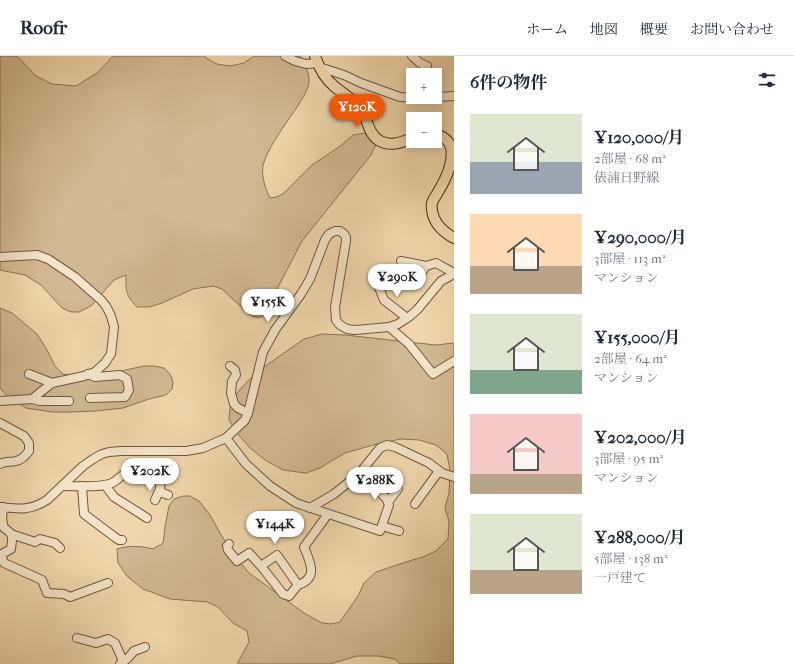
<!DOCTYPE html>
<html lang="ja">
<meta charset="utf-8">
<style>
:root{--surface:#fff;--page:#f2f2f3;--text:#1f2937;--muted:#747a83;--line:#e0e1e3;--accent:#ea580c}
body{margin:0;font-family:"IM FELL French Canon","Noto Serif JP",serif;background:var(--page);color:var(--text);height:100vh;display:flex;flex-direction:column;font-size:15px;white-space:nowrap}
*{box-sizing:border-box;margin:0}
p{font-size:13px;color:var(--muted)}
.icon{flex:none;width:22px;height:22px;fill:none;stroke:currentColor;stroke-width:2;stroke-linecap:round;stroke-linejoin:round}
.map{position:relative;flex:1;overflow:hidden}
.panel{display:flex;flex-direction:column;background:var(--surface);width:340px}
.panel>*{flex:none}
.buttons{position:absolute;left:406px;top:12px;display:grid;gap:8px}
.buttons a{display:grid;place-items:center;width:36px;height:36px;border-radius:0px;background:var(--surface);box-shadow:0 2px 10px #0003;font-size:20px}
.price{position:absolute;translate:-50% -34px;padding:0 9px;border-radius:14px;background:#fff;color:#222;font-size:13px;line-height:26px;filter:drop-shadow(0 1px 2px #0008)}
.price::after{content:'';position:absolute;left:50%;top:24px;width:12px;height:9px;margin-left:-6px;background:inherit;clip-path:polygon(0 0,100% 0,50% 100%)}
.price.active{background:var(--accent);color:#fff}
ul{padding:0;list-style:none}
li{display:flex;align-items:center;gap:12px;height:100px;padding:0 16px}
li span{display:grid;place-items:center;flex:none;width:112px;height:80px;border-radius:0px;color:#555}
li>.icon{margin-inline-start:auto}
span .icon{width:48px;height:48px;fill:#fffc;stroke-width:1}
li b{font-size:17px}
h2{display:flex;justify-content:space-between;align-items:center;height:48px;padding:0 16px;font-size:17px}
header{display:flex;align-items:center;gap:24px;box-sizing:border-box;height:56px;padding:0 20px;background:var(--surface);border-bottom:1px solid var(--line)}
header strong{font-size:19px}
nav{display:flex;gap:22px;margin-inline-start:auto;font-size:14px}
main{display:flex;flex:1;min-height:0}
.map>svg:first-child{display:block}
.green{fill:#d2b993;stroke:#8a7356}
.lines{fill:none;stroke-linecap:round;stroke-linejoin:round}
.minor-casing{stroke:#6d573e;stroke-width:10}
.major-casing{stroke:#412d1a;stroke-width:12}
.minor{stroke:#f5e4c9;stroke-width:8}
.major{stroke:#f0d6ac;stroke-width:10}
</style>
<header>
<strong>Roofr</strong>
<nav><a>ホーム</a><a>地図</a><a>概要</a><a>お問い合わせ</a></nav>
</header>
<main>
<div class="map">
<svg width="454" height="608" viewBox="0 0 454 608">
<rect width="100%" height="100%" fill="#f0d6ac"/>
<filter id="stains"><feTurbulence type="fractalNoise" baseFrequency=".005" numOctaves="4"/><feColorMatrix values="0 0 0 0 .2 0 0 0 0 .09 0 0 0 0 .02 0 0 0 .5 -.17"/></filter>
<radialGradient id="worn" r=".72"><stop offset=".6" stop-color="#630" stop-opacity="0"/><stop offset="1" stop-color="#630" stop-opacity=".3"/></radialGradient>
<g class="green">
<path d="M0,0H17L36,20L52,28L76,30L97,17L113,0H205L206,2L217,8L230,10L244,7L254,0H300C304,7 310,17 309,26C309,32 302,43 299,48C288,65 270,88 264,106C260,117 265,132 270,142L277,141L284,137L312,109L339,91L353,79L366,77L371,79L377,86L371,99L302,185L276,235L265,258L258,262L250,259L222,233L213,230L193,233L162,247L149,251H137C125,238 126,235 126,219L114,224L91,250L79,256H71L62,252L41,229L25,219L0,214Z"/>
<polygon points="0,252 12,257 37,278 47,294 55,310 63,318 80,320 102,319 144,310 154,310 164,312 170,318 173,326 172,333 166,339 149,343 123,352 96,355 70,356 52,356 26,352 8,341 0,332"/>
<path d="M322,278L345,279L436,289L454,287V608H400L395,603L379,600H357L330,608H238V606L249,586L247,575L233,567L218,551L207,546L170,543L143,533L127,520L118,507L117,493C130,489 141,490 153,493L163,487L165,471L169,450L174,443L183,440H190L199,445L210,459L220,477L232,496L249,517L304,557L322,567L331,568L340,566L358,540L364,527L376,516L409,505L423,501L436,495L448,483L449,465L445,452L449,437L450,414L447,398L436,389L419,384L401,383L377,388L345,397L320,412L306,417L283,414L265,404L250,392L237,377L229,364L230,352L235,340L242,331L256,317L281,299L304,283Z"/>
</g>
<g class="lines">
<g class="minor-casing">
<g id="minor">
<polyline points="285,0 295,5 306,8 318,7"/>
<polyline points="412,0 420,7 427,10"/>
<polyline points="319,11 344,19 361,27 400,41 421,42 454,40"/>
<polyline points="0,201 37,199 48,203 75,221 101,244 106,250 111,260 114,271 111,298 105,307 95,316 84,320 52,327 32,343 0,345"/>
<polyline points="401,205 426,210 436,207 454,217"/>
<polyline points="418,222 426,210"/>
<polyline points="378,229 384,244 407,262"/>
<polyline points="389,271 409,288 433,318 454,305"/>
<polyline points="230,310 235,314 236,319 232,325 231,337 234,348 238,352 248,357"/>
<polyline points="29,318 52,327"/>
<polyline points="88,318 95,321 120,319 127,323 129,334 125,341 90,342"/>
<polyline points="32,343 40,345 69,345"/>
<path d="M0,367L24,380L29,387V395C26,399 22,404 16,405C10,407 7,404 0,408"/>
<polyline points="226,382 246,408 270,430 296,447 380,475 389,449 386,442 359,418"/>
<polyline points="161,417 160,436 168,439"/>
<polyline points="105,429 114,441 147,462"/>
<path d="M63,430C76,430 101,432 112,427C119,423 125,416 133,412L162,418H171"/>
<polyline points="82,430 84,458 116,482 119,484 122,484"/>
<polyline points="155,444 160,433"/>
<polyline points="388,446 398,433"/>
<polyline points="415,448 439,415"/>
<path d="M0,451C19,453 30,455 47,444L83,410L93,403L102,398L109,396L121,395H186L203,392L226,382L245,364L248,357L263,296L275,274L301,238L310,223L325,184L329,178L335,175H340L344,178L346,181V185L335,251L336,264L340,269L347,273L355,274L378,272L389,271L398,268L410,260L417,254L441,225L454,218"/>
<polyline points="310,452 334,438 359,418 380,392 387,389 395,391 429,407 442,417 454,421"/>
<polyline points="382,470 399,475"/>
<polyline points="11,478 35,486 40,483 55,487 60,492"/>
<polyline points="229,488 227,490 228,494 237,505 249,497 261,510"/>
<path d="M0,499L11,493C12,481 15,479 4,472L2,463L3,451"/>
<polyline points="1,499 4,507 42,524 47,537 64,538 70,541 108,527"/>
<path d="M298,529L289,540L283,538L261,510L277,499L298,529C319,522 310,506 304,491L328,458"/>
<polyline points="77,582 96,587 108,583 115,587 123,605"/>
<polyline points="120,608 128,602 134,595 145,591"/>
</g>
</g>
<g class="major-casing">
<g id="major">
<path d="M315,0C319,12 325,23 335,31C345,39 356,45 363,56C368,66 369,79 380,85C391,91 402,86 413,82"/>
<path d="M435,78C443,80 448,83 451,91C454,106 446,123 438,136C436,140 433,143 432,147C431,151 432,155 433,159C436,169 445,177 454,182"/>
</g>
</g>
<use href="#minor" class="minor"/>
<use href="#major" class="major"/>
</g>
<rect width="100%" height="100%" filter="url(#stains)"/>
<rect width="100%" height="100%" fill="url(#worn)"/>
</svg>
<div class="buttons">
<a>+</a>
<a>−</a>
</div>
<b class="price active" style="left:357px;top:72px">¥120K</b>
<b class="price" style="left:397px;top:242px">¥290K</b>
<b class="price" style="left:268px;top:267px">¥155K</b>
<b class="price" style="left:150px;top:436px">¥202K</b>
<b class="price" style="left:375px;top:445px">¥288K</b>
<b class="price" style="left:275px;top:489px">¥144K</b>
</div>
<section class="panel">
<h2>6件の物件<svg class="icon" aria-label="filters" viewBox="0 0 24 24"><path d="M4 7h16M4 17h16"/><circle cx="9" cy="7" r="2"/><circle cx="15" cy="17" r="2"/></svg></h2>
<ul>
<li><span style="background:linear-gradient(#dfe7d0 60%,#9aa5b1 0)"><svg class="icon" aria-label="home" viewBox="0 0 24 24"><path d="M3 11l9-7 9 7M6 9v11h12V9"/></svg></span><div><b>¥120,000/月</b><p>2部屋 · 68 m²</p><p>俵浦日野線</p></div></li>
<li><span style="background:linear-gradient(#ffd9b3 65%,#b9a48a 0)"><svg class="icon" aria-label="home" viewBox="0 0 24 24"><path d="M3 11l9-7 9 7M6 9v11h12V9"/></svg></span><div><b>¥290,000/月</b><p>3部屋 · 113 m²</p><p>マンション</p></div></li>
<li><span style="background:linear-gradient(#dfe7d0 70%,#7fa58c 0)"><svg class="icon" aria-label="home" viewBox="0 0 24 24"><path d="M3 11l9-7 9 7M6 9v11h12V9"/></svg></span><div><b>¥155,000/月</b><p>2部屋 · 64 m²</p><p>マンション</p></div></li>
<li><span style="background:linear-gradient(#f6c9c9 75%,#b9a48a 0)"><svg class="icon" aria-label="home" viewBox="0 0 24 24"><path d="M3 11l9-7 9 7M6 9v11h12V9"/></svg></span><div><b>¥202,000/月</b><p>3部屋 · 95 m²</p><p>マンション</p></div></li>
<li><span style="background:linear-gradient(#dfe7d0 70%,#b9a48a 0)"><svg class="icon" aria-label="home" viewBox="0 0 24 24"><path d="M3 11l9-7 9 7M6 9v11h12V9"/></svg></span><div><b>¥288,000/月</b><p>5部屋 · 138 m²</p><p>一戸建て</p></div></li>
</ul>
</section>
</main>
